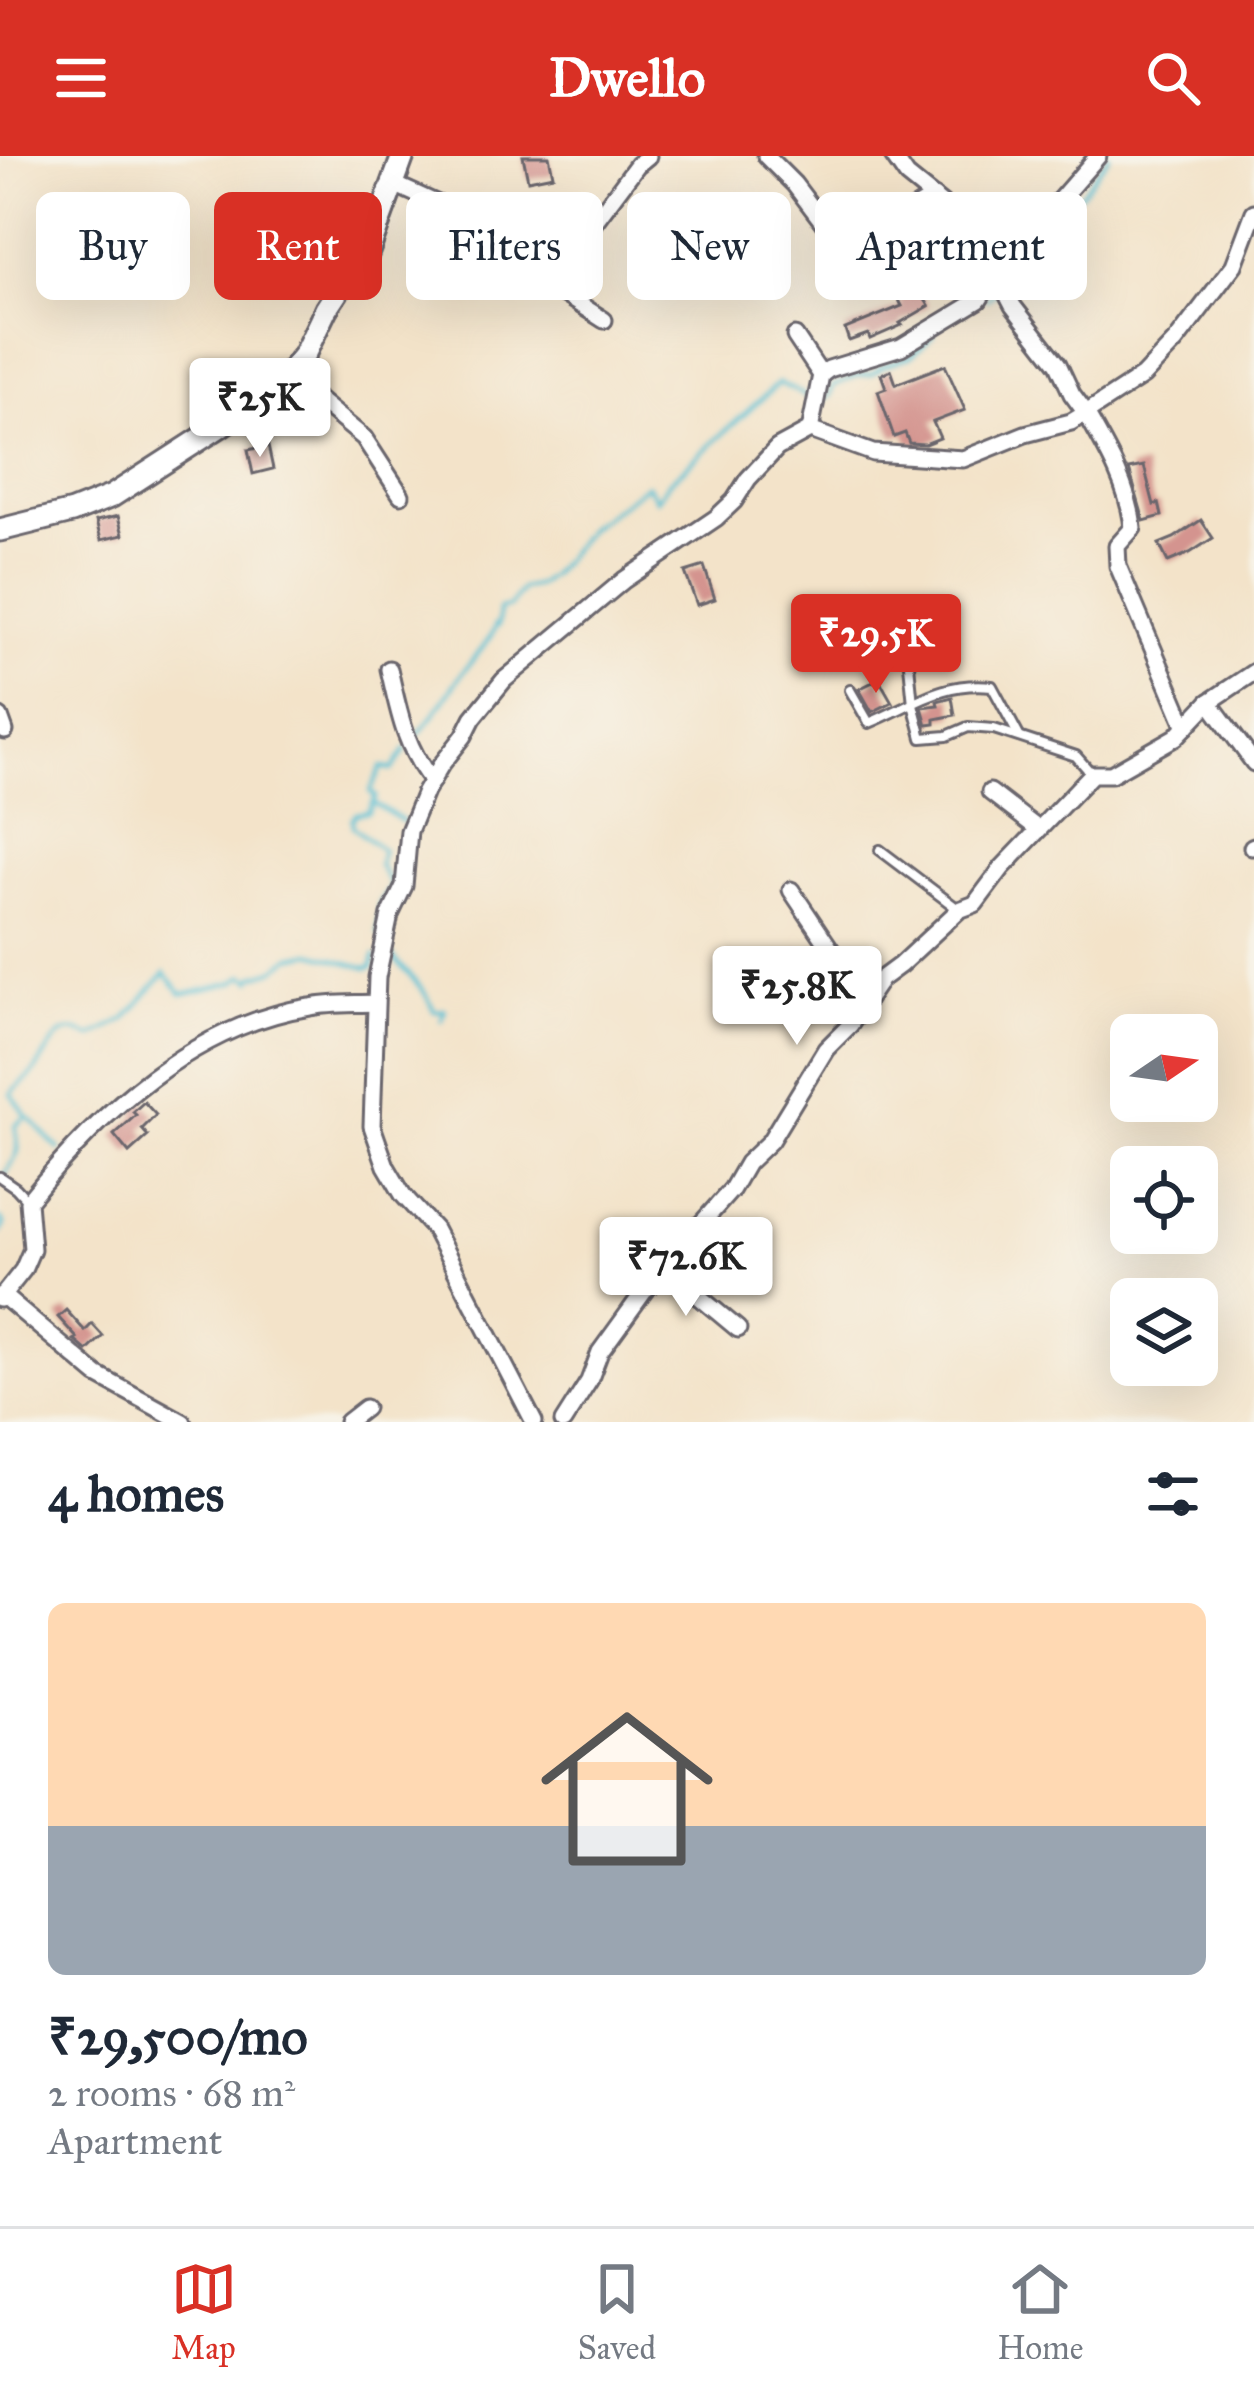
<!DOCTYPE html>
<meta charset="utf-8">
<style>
:root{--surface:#fff;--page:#f6f6f7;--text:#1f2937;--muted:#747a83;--line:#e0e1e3;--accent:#d93025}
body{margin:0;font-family:"IM FELL Great Primer",serif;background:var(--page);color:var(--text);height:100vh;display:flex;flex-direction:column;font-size:45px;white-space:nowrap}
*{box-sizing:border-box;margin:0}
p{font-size:39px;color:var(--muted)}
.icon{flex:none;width:66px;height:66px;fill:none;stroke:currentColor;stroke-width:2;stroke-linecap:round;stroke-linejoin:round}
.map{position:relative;height:1266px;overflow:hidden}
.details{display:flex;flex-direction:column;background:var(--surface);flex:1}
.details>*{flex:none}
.banner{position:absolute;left:36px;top:36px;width:1182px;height:108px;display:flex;gap:24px}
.needle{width:78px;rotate:77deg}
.tools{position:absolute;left:1110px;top:858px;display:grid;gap:24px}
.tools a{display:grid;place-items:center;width:108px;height:108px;border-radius:18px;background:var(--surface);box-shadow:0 12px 48px #0002;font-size:60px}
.price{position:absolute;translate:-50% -102px;padding:0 27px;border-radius:12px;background:#fff;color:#222;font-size:39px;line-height:78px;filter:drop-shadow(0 3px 6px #0008)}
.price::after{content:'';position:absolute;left:50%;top:72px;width:36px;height:27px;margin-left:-18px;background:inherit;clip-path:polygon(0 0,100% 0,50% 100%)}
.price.current{background:var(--accent);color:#fff}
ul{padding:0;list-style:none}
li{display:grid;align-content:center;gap:24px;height:636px;padding:0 48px}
li span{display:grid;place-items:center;height:372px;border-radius:18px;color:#555}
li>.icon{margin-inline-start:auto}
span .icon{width:216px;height:216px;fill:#fffc;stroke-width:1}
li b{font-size:51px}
h2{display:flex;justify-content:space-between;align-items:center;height:144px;padding:0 48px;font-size:51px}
.pill{padding:0 42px;border-radius:18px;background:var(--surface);box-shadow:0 12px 48px #0002;font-size:42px;line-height:108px}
.pill.current{background:var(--accent);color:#fff}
header{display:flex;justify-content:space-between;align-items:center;height:156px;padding:0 48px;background:var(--accent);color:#fff;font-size:54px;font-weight:700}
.dock{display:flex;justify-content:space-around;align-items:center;height:168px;border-top:3px solid var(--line);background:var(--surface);font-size:33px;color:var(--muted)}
.dock a{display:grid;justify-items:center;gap:6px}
.dock .current{color:var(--accent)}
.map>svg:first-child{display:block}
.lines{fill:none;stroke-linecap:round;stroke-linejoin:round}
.stream{stroke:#57c0d3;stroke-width:4.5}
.building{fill:#d4948f}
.service-casing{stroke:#6b666d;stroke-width:14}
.minor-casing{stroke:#6b666d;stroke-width:21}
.secondary-casing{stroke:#6b666d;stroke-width:27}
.service{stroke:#fff;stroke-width:8}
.minor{stroke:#fff;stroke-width:15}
.secondary{stroke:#fff;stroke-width:21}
</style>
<header><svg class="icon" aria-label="menu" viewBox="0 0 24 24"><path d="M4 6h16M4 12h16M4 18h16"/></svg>Dwello<svg class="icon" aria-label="search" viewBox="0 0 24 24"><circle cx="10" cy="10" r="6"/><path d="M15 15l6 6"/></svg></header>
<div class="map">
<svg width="1254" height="1266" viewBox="0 0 1254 1266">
<rect width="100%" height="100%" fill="#f7f3e8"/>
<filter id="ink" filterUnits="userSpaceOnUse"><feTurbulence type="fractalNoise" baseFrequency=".00833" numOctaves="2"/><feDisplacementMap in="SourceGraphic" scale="24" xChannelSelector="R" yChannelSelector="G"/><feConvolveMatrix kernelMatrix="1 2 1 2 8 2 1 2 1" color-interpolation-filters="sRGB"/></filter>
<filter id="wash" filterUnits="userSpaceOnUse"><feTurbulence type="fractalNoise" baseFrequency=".004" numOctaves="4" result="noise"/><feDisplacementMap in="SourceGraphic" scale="48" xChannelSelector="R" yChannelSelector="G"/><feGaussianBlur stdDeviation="2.7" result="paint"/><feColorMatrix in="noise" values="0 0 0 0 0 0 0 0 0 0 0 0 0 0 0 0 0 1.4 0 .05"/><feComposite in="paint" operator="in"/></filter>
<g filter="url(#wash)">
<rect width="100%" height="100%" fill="#f3e3c9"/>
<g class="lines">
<g class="stream">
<polyline points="1055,60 1070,42 1080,39 1109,0"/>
<polyline points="987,143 1012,120 1035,82"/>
<polyline points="819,245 830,240 833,230 856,220 872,218 882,210 911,200 934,179"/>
<polyline points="495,469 498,470 499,453 509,451 522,433 538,429 551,419 589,372 647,329 657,344 668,327 779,227 812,243"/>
<path d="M412,584C437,560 446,538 466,512C477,498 487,489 495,472"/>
<polyline points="375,641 368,656 356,658 352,663 353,671 382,694 379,709 391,730 380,747 378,778"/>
<polyline points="403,665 373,647 376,640 370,636 382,611 392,614 406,593"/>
<path d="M387,794C402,813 426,831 434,855L445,854L442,864"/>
<path d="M27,960C39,970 46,983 60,993"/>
<path d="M4,1020C19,994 21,1003 15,970L27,960L11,938C17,931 26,925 33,917C51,896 55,862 91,881L125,864L165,817L182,838L235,826L244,819L252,824L254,820L274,814L292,801L312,797L367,812L372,811L375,800"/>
<polyline points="0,1063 4,1068 0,1077"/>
</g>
</g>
<g id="blocks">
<g class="building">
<polygon points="523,0 549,0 553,19 528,24"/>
<polygon points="1061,60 1074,79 1052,93 1044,80"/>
<polygon points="918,132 929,150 900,167 902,169 870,183 868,178 849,185 845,173 902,150 899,144"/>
<polygon points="945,209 965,254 933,266 940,282 925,288 909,287 905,277 894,281 878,235 886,232 881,218 891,214 896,228"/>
<polygon points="268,290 273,313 253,318 248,294"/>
<polygon points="1144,310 1154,349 1159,347 1162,360 1144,365 1129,313"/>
<polygon points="118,360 123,379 101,384 96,365"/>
<polygon points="1201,364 1213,382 1190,397 1168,406 1159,388 1174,382"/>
<polygon points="704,410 715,443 697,449 685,416"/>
<polygon points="879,523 892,546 872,556 859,533"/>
<polygon points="952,541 955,559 935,563 935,568 927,569 922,551 938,549 937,545"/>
<polygon points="144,946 156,959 142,973 148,980 129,997 114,979 136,959 133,956"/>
<polygon points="66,1154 85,1175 92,1168 103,1180 87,1195 74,1184 77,1182 58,1161"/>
</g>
</g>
</g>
<g filter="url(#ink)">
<use href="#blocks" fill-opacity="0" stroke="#6b666d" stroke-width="3"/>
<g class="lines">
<g class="service-casing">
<g id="service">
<polyline points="905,468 913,548 922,582 947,580 968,571 994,573 1076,600 1091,617"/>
<path d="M850,534L869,567C915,548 940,525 992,530L1019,580"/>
<polyline points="880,694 958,753"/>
<polyline points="0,1021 16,1032 27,1044"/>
</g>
</g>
<g class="minor-casing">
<g id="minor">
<polyline points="766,0 794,28 828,73 859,87 934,41"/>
<polyline points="893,0 907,20 963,65 996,117 1098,0"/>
<polyline points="394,28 471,63 509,103 604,164"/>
<polyline points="548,128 637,9 648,0"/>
<polyline points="795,180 821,219"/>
<polyline points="288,219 364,282 401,339"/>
<path d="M810,274L873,297L963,303L1025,278L1071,266L1086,257C1106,292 1129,330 1133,372L1117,390L1118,410L1186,571"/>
<path d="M389,513C399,556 404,589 432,625"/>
<polyline points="1254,516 1209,546 1254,607"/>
<polyline points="0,561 5,575"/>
<polyline points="990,636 1038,673"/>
<polyline points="1252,691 1254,690"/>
<polyline points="791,734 866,846"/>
<polyline points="667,1114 738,1173"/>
<polyline points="2,1139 97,1219 183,1266"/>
<path d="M0,1143L23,1114L32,1093L28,1045C99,957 193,869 310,851C331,847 353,848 374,847"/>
<polyline points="347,1266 365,1252"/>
<polyline points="534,1266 434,1073 403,1039 386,1010 372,970 377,821 390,759 404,730 409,675 425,636 441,609 464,580 473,562 504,524 624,424 716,362 734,345 748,323 777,292 810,274 821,219 829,213 901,191 979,144 996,117 1013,150 1058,208 1072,238 1086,257 1143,220 1176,185 1234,109 1254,56"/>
<polyline points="563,1266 589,1225 600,1196 645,1134 667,1114 693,1077 732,1033 747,1007 770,985 826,893 850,869 881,823 900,809 959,754 975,748 1002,712 1092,618 1111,618 1176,581 1209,546"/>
</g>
</g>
<g class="secondary-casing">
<polyline id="secondary" points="0,374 72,356 112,340 219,271 266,238 288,219 304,199 326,153 345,124 365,104 403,0"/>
</g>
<use href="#service" class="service"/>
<use href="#minor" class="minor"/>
<use href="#secondary" class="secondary"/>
</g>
</g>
</svg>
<div class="tools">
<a><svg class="needle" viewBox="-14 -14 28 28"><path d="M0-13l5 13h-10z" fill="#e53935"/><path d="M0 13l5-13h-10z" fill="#747a83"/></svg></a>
<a><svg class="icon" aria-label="locate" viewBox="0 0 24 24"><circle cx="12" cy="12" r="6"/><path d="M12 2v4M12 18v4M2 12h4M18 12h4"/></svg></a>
<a><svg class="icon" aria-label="layers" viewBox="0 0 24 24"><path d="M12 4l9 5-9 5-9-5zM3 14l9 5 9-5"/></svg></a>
</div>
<b class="price" style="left:260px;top:304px">₹25K</b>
<b class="price current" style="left:876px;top:540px">₹29.5K</b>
<b class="price" style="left:797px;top:892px">₹25.8K</b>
<b class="price" style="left:686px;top:1163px">₹72.6K</b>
<div class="banner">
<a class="pill">Buy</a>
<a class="pill current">Rent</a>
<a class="pill">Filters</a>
<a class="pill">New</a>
<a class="pill">Apartment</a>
</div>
</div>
<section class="details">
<h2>4 homes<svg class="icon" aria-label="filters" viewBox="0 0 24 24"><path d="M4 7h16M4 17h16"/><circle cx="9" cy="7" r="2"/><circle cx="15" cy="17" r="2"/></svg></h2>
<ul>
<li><span style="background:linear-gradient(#ffd9b3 60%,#9aa5b1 0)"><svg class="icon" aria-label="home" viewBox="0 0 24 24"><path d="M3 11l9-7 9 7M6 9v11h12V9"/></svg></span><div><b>₹29,500/mo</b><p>2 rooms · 68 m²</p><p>Apartment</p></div></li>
</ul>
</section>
<nav class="dock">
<a class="current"><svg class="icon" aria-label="map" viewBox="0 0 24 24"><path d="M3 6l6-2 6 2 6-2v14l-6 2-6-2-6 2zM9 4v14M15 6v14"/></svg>Map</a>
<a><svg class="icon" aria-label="saved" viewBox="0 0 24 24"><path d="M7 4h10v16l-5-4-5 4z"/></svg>Saved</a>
<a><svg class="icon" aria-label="home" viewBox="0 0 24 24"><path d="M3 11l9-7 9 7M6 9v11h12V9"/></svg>Home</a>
</nav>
